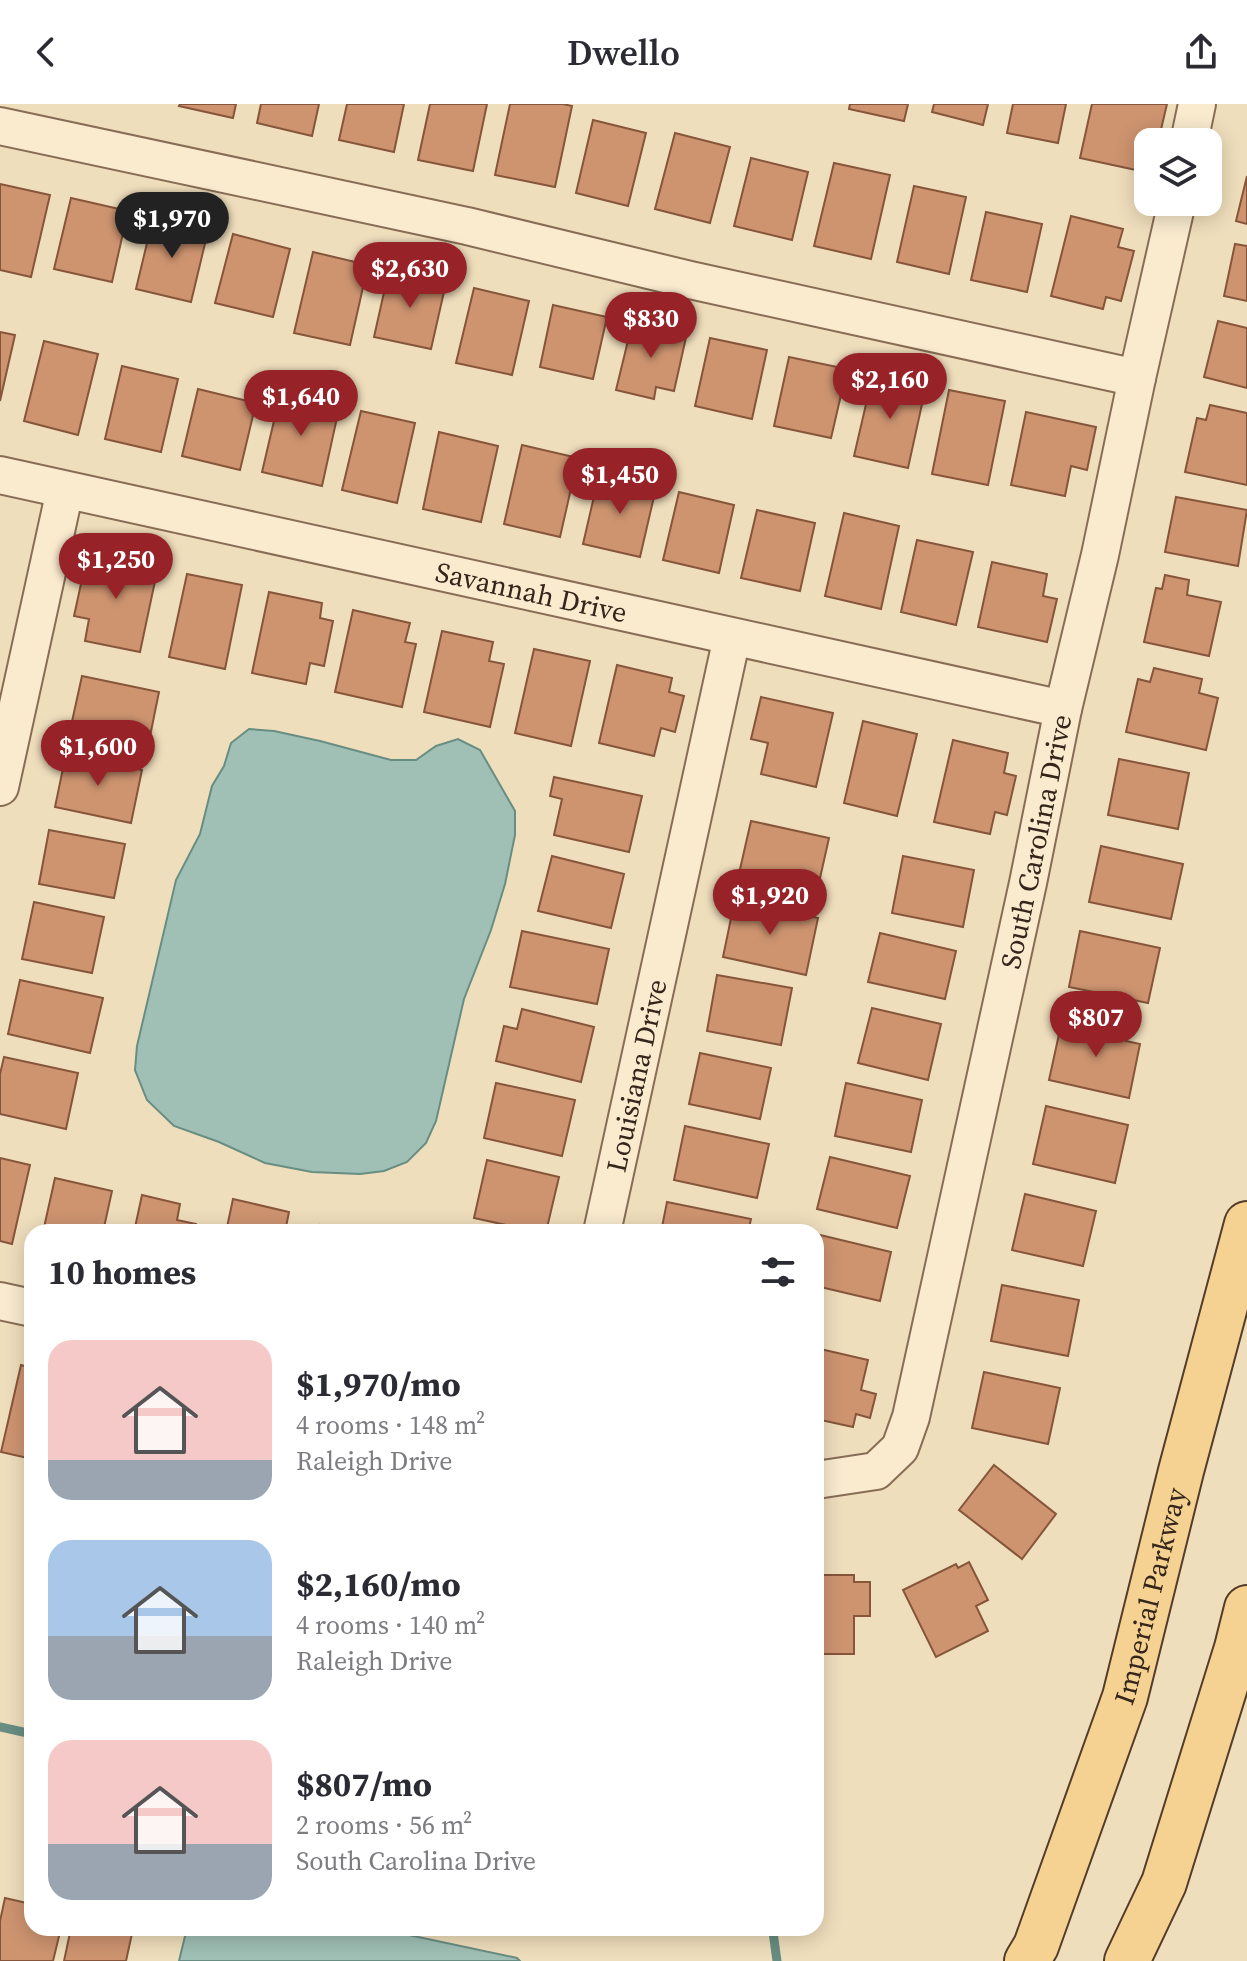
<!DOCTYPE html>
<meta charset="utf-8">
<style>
:root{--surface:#fff;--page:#f2f2f3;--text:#2b2b33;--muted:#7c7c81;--accent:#972329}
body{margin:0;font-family:"Source Serif 4",serif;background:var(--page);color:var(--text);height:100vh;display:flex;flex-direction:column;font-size:30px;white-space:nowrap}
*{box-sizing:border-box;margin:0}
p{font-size:26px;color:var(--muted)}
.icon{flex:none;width:44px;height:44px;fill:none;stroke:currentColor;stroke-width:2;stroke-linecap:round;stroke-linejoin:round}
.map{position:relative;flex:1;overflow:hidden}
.details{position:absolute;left:24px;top:1120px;width:800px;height:712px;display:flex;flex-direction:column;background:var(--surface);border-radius:24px;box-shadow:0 4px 20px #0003}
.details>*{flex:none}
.fabs{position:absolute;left:1134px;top:24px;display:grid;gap:16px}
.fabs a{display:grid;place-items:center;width:88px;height:88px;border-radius:16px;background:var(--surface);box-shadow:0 4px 20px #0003;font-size:40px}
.price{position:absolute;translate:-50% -68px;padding:0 18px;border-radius:28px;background:var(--accent);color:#fff;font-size:26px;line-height:52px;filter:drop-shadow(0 2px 4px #0008)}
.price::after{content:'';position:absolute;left:50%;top:48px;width:24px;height:18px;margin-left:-12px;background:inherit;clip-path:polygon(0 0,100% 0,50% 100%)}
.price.selected{background:#222;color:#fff}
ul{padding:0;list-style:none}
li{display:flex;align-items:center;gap:24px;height:200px;padding:0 24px}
li span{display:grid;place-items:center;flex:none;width:224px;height:160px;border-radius:24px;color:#555}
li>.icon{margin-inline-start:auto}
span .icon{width:96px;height:96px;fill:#fffc;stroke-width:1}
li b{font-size:34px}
h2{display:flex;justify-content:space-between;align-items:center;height:96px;padding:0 24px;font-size:34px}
header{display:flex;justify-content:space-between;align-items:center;height:104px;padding:0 24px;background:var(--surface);font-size:36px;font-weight:600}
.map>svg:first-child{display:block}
.water{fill:#a0c0b5;stroke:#688d82;stroke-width:2}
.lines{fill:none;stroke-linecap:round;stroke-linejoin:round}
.stream{stroke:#688d82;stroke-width:9}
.building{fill:#ce9470;stroke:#86553a;stroke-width:2}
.street-casing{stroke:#876d55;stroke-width:40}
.primary-casing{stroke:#543c2a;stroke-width:48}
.street{stroke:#faebcf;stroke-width:36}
.primary{stroke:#f5d291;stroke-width:44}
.labels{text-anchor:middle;stroke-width:6;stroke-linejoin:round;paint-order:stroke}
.street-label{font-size:28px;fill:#35261b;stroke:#f6e8cc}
</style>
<header><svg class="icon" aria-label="back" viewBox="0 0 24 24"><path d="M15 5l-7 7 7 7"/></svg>Dwello<svg class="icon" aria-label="share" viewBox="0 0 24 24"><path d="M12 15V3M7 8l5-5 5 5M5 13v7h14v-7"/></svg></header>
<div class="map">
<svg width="1247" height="1857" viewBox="0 0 1247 1857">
<rect width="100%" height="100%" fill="#efdebc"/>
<g class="water">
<polygon points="249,625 274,627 320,637 391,656 416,656 436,642 458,635 480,646 515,707 515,731 505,780 491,826 464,895 436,1017 426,1039 407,1058 384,1067 360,1070 312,1068 265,1059 219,1038 174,1022 147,996 135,966 137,942 176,776 200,730 212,682 224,662 231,639"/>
<polygon points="187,1824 376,1824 517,1854 520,1857 179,1857"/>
</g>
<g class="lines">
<g class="stream">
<polyline points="0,1623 32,1630"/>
<polyline points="767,1824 773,1828 777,1857"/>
</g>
</g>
<g class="building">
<polygon points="180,0 236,0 233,14 179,2"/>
<polygon points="261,0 319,0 312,32 257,19"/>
<polygon points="347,0 404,0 394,48 339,36"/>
<polygon points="430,0 487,0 473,67 418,56"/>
<polygon points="510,0 563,0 572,2 555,83 495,71"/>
<polygon points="850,0 908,0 904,17 849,5"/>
<polygon points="934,0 988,0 983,21 932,8"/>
<polygon points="1013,0 1066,0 1058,39 1007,29"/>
<polygon points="1092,0 1167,0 1159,34 1144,31 1136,66 1080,54"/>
<polygon points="593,16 646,29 628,102 576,89"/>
<polygon points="675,29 730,43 710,119 655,105"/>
<polygon points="751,54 808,68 792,136 734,122"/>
<polygon points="834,59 890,71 871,155 814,142"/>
<polygon points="1247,72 1247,120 1236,117"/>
<polygon points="0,80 50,91 31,173 0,166"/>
<polygon points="914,82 966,93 949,170 897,158"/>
<polygon points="71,94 128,107 112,178 54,165"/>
<polygon points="986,108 1042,120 1027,188 971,176"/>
<polygon points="1071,112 1123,125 1118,143 1134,147 1121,197 1106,193 1103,205 1051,192"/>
<polygon points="153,114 208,127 191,198 136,185"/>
<polygon points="233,130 290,145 273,213 215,199"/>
<polygon points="1235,140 1247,142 1247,197 1224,192"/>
<polygon points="313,148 368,161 350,241 294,229"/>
<polygon points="389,166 446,179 431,245 374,233"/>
<polygon points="474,184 529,197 512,271 456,259"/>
<polygon points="553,201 607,213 593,275 540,263"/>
<polygon points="633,216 687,229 674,287 656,283 654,295 616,286"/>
<polygon points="1218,217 1247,224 1247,284 1204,273"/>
<polygon points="0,228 15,231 0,297"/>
<polygon points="710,234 767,246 752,315 695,302"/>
<polygon points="44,237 98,250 78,331 24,317"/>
<polygon points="789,253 847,265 831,334 774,322"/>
<polygon points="122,262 178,275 161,348 105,335"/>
<polygon points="873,270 926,282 908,364 854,352"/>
<polygon points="198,285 256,299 240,366 182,352"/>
<polygon points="949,286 1005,297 988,381 932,370"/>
<polygon points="281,287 340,300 322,382 262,368"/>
<polygon points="1210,301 1247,309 1247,381 1185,368 1197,314 1206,316"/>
<polygon points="361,307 415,319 397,399 342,386"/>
<polygon points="1026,308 1096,323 1087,366 1071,362 1065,392 1011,381"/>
<polygon points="439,328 498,342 481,418 423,405"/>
<polygon points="522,341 578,354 560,433 504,420"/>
<polygon points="599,371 656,384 640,453 583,440"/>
<polygon points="679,388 734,401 719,469 663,456"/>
<polygon points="1176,393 1247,406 1238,462 1165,448"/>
<polygon points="757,406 815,419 800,487 741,474"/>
<polygon points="844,409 899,422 881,505 825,492"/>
<polygon points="917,436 973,448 956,521 901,508"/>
<polygon points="88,448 158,463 140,548 85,537 89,515 74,512"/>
<polygon points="992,458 1047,470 1043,492 1057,495 1047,538 978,523"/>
<polygon points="187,470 242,481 225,565 169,553"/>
<polygon points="1165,471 1189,476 1187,491 1221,498 1209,552 1144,538 1156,484 1162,485"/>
<polygon points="269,488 322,499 320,514 333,517 324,562 310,559 306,580 252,569"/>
<polygon points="353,506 410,519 405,538 416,540 402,603 335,588"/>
<polygon points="442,527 493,538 489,557 504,560 490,623 424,608"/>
<polygon points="534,545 590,557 571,642 515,629"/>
<polygon points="617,561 672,574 669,588 684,592 675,628 661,624 654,652 599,639"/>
<polygon points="1154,564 1202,575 1199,589 1218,594 1206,646 1126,628 1138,575 1150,578"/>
<polygon points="82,572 159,588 147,647 69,631"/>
<polygon points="761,593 833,609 816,683 761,670 768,639 751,635"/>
<polygon points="863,617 917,630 897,712 844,699"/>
<polygon points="953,636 1008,649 1004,669 1016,672 1007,711 995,708 990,730 934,718"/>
<polygon points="66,650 142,666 131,719 55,703"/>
<polygon points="1119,655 1189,669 1178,725 1108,711"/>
<polygon points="554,673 642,692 629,748 554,731 562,695 550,692"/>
<polygon points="751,717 829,734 816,792 738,774"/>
<polygon points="49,726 125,740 114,794 39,780"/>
<polygon points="1101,742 1183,760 1171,815 1089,798"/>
<polygon points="552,752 624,770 611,824 538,807"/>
<polygon points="903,752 974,766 963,823 892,809"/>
<polygon points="735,795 818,814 806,871 723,853"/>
<polygon points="34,798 104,813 92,869 22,855"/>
<polygon points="522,827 609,845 597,900 510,883"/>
<polygon points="1080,827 1160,844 1148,899 1069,883"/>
<polygon points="880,829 956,847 945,895 868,878"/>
<polygon points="717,871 792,884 781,941 707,927"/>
<polygon points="20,876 103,894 90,949 8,930"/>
<polygon points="872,904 941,920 928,976 858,959"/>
<polygon points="522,905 594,923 581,978 496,957 504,922 517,925"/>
<polygon points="1098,916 1129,923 1126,937 1140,940 1129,994 1049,976 1061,921 1095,929"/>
<polygon points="700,949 771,964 760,1015 689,1000"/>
<polygon points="4,953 78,969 66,1025 0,1010 0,970"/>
<polygon points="496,979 575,996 562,1052 484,1034"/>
<polygon points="846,979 922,996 911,1048 835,1032"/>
<polygon points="1046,1002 1128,1021 1115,1079 1033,1060"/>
<polygon points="685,1022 769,1040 757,1094 674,1076"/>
<polygon points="830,1053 910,1072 897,1124 817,1105"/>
<polygon points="0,1054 30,1061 12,1140 0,1137"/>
<polygon points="487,1056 559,1073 546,1128 538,1128 474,1114"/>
<polygon points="55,1074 112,1087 103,1128 43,1128"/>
<polygon points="1025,1090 1096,1107 1083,1162 1012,1146"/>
<polygon points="142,1091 180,1100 177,1116 196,1120 194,1128 134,1128"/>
<polygon points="233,1095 289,1108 285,1128 226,1128"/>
<polygon points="667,1098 751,1115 748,1128 661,1128"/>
<polygon points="320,1121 350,1128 318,1128"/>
<polygon points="816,1130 891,1148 880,1197 816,1182"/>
<polygon points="1002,1181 1079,1196 1068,1252 991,1237"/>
<polygon points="816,1244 868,1256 861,1286 876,1290 870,1314 856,1310 853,1323 816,1315"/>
<polygon points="21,1261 32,1264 32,1355 1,1348"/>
<polygon points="984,1268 1060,1284 1048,1340 972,1324"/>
<polygon points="994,1361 1056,1410 1022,1455 959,1406"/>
<polygon points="969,1458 988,1496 976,1502 988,1527 936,1553 903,1486 956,1460 958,1464"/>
<polygon points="816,1471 854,1471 854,1478 870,1478 870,1512 854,1512 854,1550 816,1550"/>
<polygon points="5,1794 31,1800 28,1814 32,1815 32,1824 61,1824 53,1857 0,1857 0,1817"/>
<polygon points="71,1824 140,1824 139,1827 133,1825 126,1857 64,1857"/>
</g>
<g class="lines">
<g class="street-casing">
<g id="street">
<polyline points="0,22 467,122 690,176 1137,274"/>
<polyline points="1189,38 1197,0"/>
<path id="s1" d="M0,371L1063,605"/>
<polyline points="0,683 65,386"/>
<path id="s2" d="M602,1128L732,533"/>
<polyline points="0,1197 32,1204"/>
<path id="s3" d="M816,1373L823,1375L876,1367L900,1344L911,1313L1028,779L1063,605L1100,451L1137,274L1177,98"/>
</g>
</g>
<g class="primary-casing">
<g id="primary">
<path id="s4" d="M1027,1857L1036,1842L1125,1593L1181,1367L1247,1120"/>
<polyline points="1127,1857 1164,1779 1237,1544 1247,1504"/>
</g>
</g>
<use href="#street" class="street"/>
<use href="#primary" class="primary"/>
</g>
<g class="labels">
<g class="street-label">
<text dy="10" stroke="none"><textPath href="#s1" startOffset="544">Savannah Drive</textPath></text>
<text dy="10" stroke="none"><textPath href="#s3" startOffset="716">South Carolina Drive</textPath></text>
<text dy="10" stroke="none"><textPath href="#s2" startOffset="160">Louisiana Drive</textPath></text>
<text dy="10" stroke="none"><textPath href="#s4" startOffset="386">Imperial Parkway</textPath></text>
</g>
</g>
</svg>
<div class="fabs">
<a><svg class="icon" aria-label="layers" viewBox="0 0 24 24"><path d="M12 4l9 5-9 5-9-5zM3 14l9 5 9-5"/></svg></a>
</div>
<b class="price selected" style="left:172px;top:156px">$1,970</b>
<b class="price" style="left:410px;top:206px">$2,630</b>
<b class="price" style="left:651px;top:256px">$830</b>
<b class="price" style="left:890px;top:317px">$2,160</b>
<b class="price" style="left:301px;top:334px">$1,640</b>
<b class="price" style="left:620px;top:412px">$1,450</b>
<b class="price" style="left:116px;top:497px">$1,250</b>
<b class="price" style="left:98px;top:684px">$1,600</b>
<b class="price" style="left:770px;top:833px">$1,920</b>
<b class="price" style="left:1096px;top:955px">$807</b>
<section class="details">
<h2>10 homes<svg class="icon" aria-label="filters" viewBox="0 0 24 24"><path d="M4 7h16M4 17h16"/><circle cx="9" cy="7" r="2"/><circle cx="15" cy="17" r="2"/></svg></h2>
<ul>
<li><span style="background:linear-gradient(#f6c9c9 75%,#9aa5b1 0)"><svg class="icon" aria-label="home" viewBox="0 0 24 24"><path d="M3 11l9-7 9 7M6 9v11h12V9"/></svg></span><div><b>$1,970/mo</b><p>4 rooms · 148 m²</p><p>Raleigh Drive</p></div></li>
<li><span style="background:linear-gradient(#a9c7e8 60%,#9aa5b1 0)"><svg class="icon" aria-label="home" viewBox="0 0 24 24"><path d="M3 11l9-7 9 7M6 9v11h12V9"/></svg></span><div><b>$2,160/mo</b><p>4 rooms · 140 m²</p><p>Raleigh Drive</p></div></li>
<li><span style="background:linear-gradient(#f6c9c9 65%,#9aa5b1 0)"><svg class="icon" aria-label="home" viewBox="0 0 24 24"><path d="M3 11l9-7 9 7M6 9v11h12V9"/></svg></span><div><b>$807/mo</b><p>2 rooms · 56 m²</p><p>South Carolina Drive</p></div></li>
</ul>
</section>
</div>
